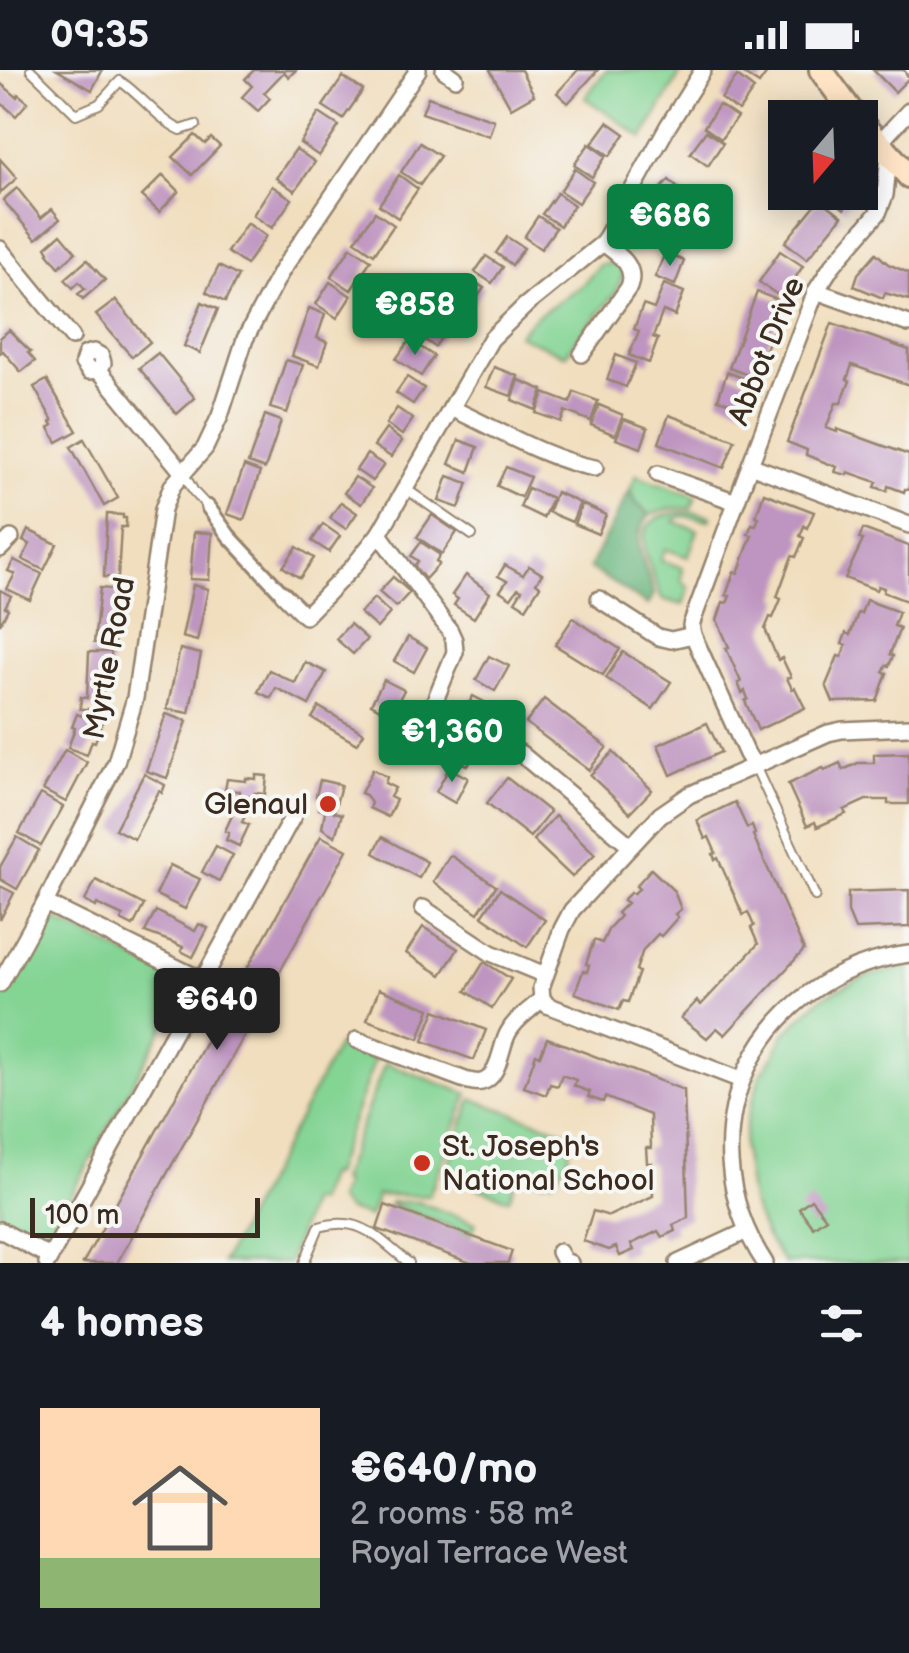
<!DOCTYPE html>
<meta charset="utf-8">
<style>
:root{--surface:#171b24;--page:#242831;--text:#f1f3f6;--muted:#9ea1a6;--accent:#0b8043}
body{margin:0;font-family:"Balsamiq Sans",sans-serif;background:var(--page);color:var(--text);height:100vh;display:flex;flex-direction:column;font-size:38px;white-space:nowrap}
*{box-sizing:border-box;margin:0}
p{font-size:32px;color:var(--muted)}
.icon{flex:none;width:55px;height:55px;fill:none;stroke:currentColor;stroke-width:2;stroke-linecap:round;stroke-linejoin:round}
.map{position:relative;height:1193px;overflow:hidden}
.sheet{display:flex;flex-direction:column;background:var(--surface);flex:1}
.sheet>*{flex:none}
.needle{width:65px;rotate:199deg}
.fabs{position:absolute;left:768px;top:30px;display:grid;gap:20px}
.fabs a{display:grid;place-items:center;width:110px;height:110px;border-radius:0px;background:var(--surface);box-shadow:0 5px 25px #0003;font-size:50px}
.scale{position:absolute;left:30px;bottom:25px;width:230px;box-sizing:border-box;padding-left:10px;border:5px solid #3b2a1e;border-top:0;font-size:28px;line-height:35px;white-space:nowrap;color:#3b2a1e;-webkit-text-stroke:8px #f6f6f2;paint-order:stroke}
.price{position:absolute;translate:-50% -85px;padding:0 22px;border-radius:10px;background:var(--accent);color:#fff;font-size:32px;line-height:65px;filter:drop-shadow(0 2px 5px #0008)}
.price::after{content:'';position:absolute;left:50%;top:60px;width:30px;height:22px;margin-left:-15px;background:inherit;clip-path:polygon(0 0,100% 0,50% 100%)}
.price.active{background:#222;color:#fff}
ul{padding:0;list-style:none}
li{display:flex;align-items:center;gap:30px;height:250px;padding:0 40px}
li span{display:grid;place-items:center;flex:none;width:280px;height:200px;border-radius:0px;color:#555}
li>.icon{margin-inline-start:auto}
span .icon{width:120px;height:120px;fill:#fffc;stroke-width:1}
li b{font-size:42px}
h2{display:flex;justify-content:space-between;align-items:center;height:120px;padding:0 40px;font-size:42px}
.status{display:flex;justify-content:space-between;align-items:center;height:70px;padding:0 50px;background:var(--surface);direction:ltr}
.status svg{height:28px;fill:currentColor}
.map>svg:first-child{display:block}
.green{fill:#84d494;stroke:#607f59;stroke-width:2.5}
.forest{fill:#6bb67e;stroke:#53704e;stroke-width:2.5}
.building{fill:#be94c0}
.lines{fill:none;stroke-linecap:round;stroke-linejoin:round}
.service-casing{stroke:#96846e;stroke-width:12}
.pedestrian-casing{stroke:#96846e;stroke-width:18}
.minor-casing{stroke:#96846e;stroke-width:20}
.secondary-casing{stroke:#96846e;stroke-width:28}
.service{stroke:#fff;stroke-width:8}
.pedestrian{stroke:#fff;stroke-width:12}
.minor{stroke:#fff;stroke-width:15}
.secondary{stroke:#ffe4c6;stroke-width:22}
.poi-dot{fill:#c8321e;stroke:#f6f6f2;stroke-width:4}
.labels{text-anchor:middle;stroke-width:8;stroke-linejoin:round;paint-order:stroke}
.street-label{font-size:30px;fill:#3b2a1e;stroke:#f6f6f2}
.poi-label{font-size:30px;fill:#3b2a1e;stroke:#f6f6f2;text-anchor:end}
</style>
<div class="status"><b>09:35</b><svg viewBox="0 0 49 12"><path d="M0 12V9h3v3zM5 12V6h3v6zM10 12V3h3v9zM15 12V0h3v12zM26 1h20v11H26zM47 4h2v5h-2z"/></svg></div>
<div class="map">
<svg width="909" height="1193" viewBox="0 0 909 1193">
<rect width="100%" height="100%" fill="#f6f6f2"/>
<filter id="ink" filterUnits="userSpaceOnUse"><feTurbulence type="fractalNoise" baseFrequency=".01" numOctaves="2"/><feDisplacementMap in="SourceGraphic" scale="20" xChannelSelector="R" yChannelSelector="G"/><feConvolveMatrix kernelMatrix="1 2 1 2 8 2 1 2 1" color-interpolation-filters="sRGB"/></filter>
<filter id="wash" filterUnits="userSpaceOnUse"><feTurbulence type="fractalNoise" baseFrequency=".0048" numOctaves="4" result="noise"/><feDisplacementMap in="SourceGraphic" scale="40" xChannelSelector="R" yChannelSelector="G"/><feGaussianBlur stdDeviation="2.25" result="paint"/><feColorMatrix in="noise" values="0 0 0 0 0 0 0 0 0 0 0 0 0 0 0 0 0 1.4 0 .05"/><feComposite in="paint" operator="in"/></filter>
<g filter="url(#wash)">
<rect width="100%" height="100%" fill="#f1debe"/>
<g class="green">
<polygon points="606,0 682,1 643,68 585,28"/>
<polygon points="612,193 618,194 624,203 616,222 565,285 518,265 534,248 582,215 600,195"/>
<polygon points="636,405 696,426 691,438 670,439 650,445 636,433 630,420"/>
<path d="M692,442L711,446L710,450L683,446L675,449V452L698,460L688,487L665,479L661,490L683,498L681,510L689,518L683,535L662,529C646,484 620,443 692,442Z"/>
<polygon points="47,845 187,915 46,1171 0,1146 0,931"/>
<polygon points="909,897 909,1193 784,1193 765,1165 751,1132 743,1077 747,1049 761,1004 775,984 783,965 817,932 828,924 867,906"/>
<polygon points="338,975 375,989 333,1105 328,1104 317,1133 310,1131 288,1193 222,1193"/>
<polygon points="385,993 468,1024 429,1126 377,1125 369,1147 347,1140 337,1130 344,1113 340,1111"/>
<polygon points="472,1029 573,1064 568,1090 552,1111 546,1109 544,1112 519,1102 509,1129 444,1105"/>
<polygon points="391,1132 418,1132 476,1153 471,1164 390,1134"/>
</g>
<path class="forest" d="M630,420L636,433L650,445C626,470 648,496 654,524L648,535L589,498Z"/>
<g id="blocks">
<g class="building">
<polygon points="57,0 100,0 102,1 92,20"/>
<polygon points="254,0 296,0 289,7 284,2 264,23 270,28 258,41 242,27 252,16 245,9"/>
<polygon points="490,0 521,0 534,25 511,38"/>
<polygon points="578,0 598,0 568,33 557,23"/>
<polygon points="738,0 769,0 759,14"/>
<polygon points="873,0 904,0 909,8 895,22"/>
<polygon points="737,6 754,19 739,41 721,29"/>
<polygon points="343,7 363,20 343,49 323,36"/>
<polygon points="0,13 17,27 18,24 28,32 16,46 0,32"/>
<polygon points="428,27 494,50 489,66 422,43"/>
<polygon points="719,35 737,47 721,69 704,57"/>
<polygon points="319,43 339,56 319,86 300,73"/>
<polygon points="608,52 625,64 610,86 592,74"/>
<polygon points="706,61 723,73 708,96 690,83"/>
<polygon points="195,65 205,74 211,68 220,76 192,105 173,87"/>
<polygon points="420,73 440,86 420,115 401,102"/>
<polygon points="589,74 606,86 592,107 574,95"/>
<polygon points="296,79 315,92 295,121 276,108"/>
<polygon points="0,89 17,108 0,123"/>
<polygon points="575,99 593,112 578,133 560,121"/>
<polygon points="163,105 179,121 159,142 142,126"/>
<polygon points="399,105 418,119 398,148 379,135"/>
<polygon points="669,110 698,137 676,160 648,133"/>
<polygon points="272,116 292,129 272,158 253,145"/>
<polygon points="17,118 41,148 52,139 60,149 36,169 3,130"/>
<polygon points="824,122 857,122 844,139"/>
<polygon points="557,123 574,135 560,156 542,144"/>
<polygon points="820,129 842,146 807,189 785,172"/>
<polygon points="375,142 394,155 374,184 355,171"/>
<polygon points="538,146 556,158 541,179 524,167"/>
<polygon points="247,153 266,166 246,195 227,182"/>
<polygon points="61,164 76,182 59,197 48,183 49,182 46,177"/>
<polygon points="507,167 524,178 512,195 496,183"/>
<polygon points="351,177 371,190 351,220 331,207"/>
<polygon points="780,181 803,196 782,228 759,212"/>
<polygon points="665,183 684,191 675,215 655,207"/>
<polygon points="876,183 888,194 909,203 909,230 885,223 883,228 854,216 858,204"/>
<polygon points="486,186 503,197 492,213 475,202"/>
<polygon points="87,190 105,210 83,229 78,224 85,219 79,212 73,218 65,209"/>
<polygon points="219,196 238,206 225,232 206,222"/>
<polygon points="467,207 484,218 472,235 456,223"/>
<polygon points="330,212 351,226 337,248 316,234"/>
<polygon points="664,214 684,222 675,246 663,241 653,267 658,269 649,293 629,285 639,261 634,259 643,235 654,239"/>
<polygon points="757,222 783,232 756,308 729,298"/>
<polygon points="447,228 464,239 452,255 436,244"/>
<polygon points="116,230 150,272 132,287 96,245"/>
<polygon points="202,232 218,239 200,283 184,276"/>
<polygon points="309,238 325,244 317,268 327,272 319,296 292,286"/>
<polygon points="429,249 446,260 435,277 418,265"/>
<polygon points="832,253 909,280 909,315 852,295 847,309 850,311 841,333 836,333 826,358 837,362 837,359 909,385 909,420 905,419 904,422 888,416 887,421 875,417 877,412 848,402 847,405 835,402 837,397 806,385 807,380 787,372"/>
<polygon points="9,260 31,282 28,283 35,291 21,302 3,281 0,283 0,268"/>
<polygon points="410,270 434,286 421,306 396,289"/>
<polygon points="158,283 195,328 177,344 139,298"/>
<polygon points="616,285 636,293 626,317 607,310"/>
<polygon points="286,290 303,295 287,343 270,338"/>
<polygon points="494,297 518,306 511,326 486,317"/>
<polygon points="727,302 754,312 744,338 718,329"/>
<polygon points="407,307 424,318 413,334 396,323"/>
<polygon points="47,310 77,361 57,372 49,358 53,355 51,352 53,351 34,317"/>
<polygon points="519,310 543,320 536,340 512,330"/>
<polygon points="574,322 598,331 591,351 565,341 561,352 536,343 544,323 570,333"/>
<polygon points="599,335 623,345 615,365 591,355"/>
<polygon points="397,338 413,349 402,365 386,354"/>
<polygon points="265,345 281,351 265,399 248,393"/>
<polygon points="669,345 735,370 724,398 659,373"/>
<polygon points="624,349 648,358 641,378 616,369"/>
<polygon points="386,359 402,371 391,387 374,376"/>
<polygon points="84,369 118,428 104,436 71,377"/>
<polygon points="459,370 478,377 469,402 449,394"/>
<polygon points="367,384 384,395 372,411 356,400"/>
<polygon points="244,396 260,402 244,450 227,444"/>
<polygon points="506,397 530,407 521,427 497,416"/>
<polygon points="448,406 468,413 459,438 439,431"/>
<polygon points="355,407 372,418 361,434 344,423"/>
<polygon points="528,418 552,428 543,448 520,437"/>
<polygon points="556,422 580,433 572,452 548,442"/>
<polygon points="764,423 814,442 807,458 804,456 800,466 804,468 796,487 792,486 777,527 781,529 773,548 770,547 765,559 778,590 782,588 791,607 787,608 792,619 795,618 805,638 758,660 745,631 748,629 745,621 742,623 738,613 741,612 726,578 729,577 717,550 723,532 727,533 730,526 726,525 734,502 738,503 752,465 748,464 752,454 756,455 758,450 759,447 756,446"/>
<polygon points="341,432 357,443 346,459 330,448"/>
<polygon points="582,434 606,445 598,464 574,454"/>
<polygon points="107,444 123,445 123,448 126,448 126,457 121,457 118,508 104,507"/>
<polygon points="432,445 457,462 442,484 417,467"/>
<polygon points="323,454 340,466 329,482 312,471"/>
<polygon points="863,459 909,476 909,532 883,522 884,518 878,516 876,520 845,508 863,470 859,469"/>
<polygon points="28,460 57,474 44,500 22,489 30,474 23,471"/>
<polygon points="194,462 212,463 209,510 190,509"/>
<polygon points="421,472 440,485 436,491 439,494 425,509 414,496 418,491 411,486"/>
<polygon points="297,477 314,488 300,508 283,497"/>
<polygon points="14,490 42,504 30,530 7,519 15,504 8,501"/>
<polygon points="505,495 523,505 529,496 542,504 536,513 540,516 526,538 515,531 522,520 518,518 511,528 500,521 507,511 498,506"/>
<polygon points="466,505 490,523 474,548 454,535 458,529 452,525"/>
<polygon points="393,507 410,522 396,537 379,522"/>
<polygon points="193,515 208,519 197,571 182,567"/>
<polygon points="100,518 119,520 117,535 114,534 112,560 115,561 114,575 94,573"/>
<polygon points="0,520 11,526 5,537 8,539 0,554"/>
<polygon points="374,528 390,543 377,558 360,543"/>
<polygon points="866,530 899,542 894,556 900,558 890,584 893,586 889,596 886,595 885,598 883,602 887,603 877,631 833,632 826,615 838,586 842,587 846,575 842,574 846,563 850,565 858,543 861,544"/>
<polygon points="573,548 620,579 603,605 555,575"/>
<polygon points="350,554 367,569 353,584 336,569"/>
<polygon points="408,567 427,578 414,602 394,591"/>
<polygon points="180,579 201,584 189,643 167,639"/>
<polygon points="89,582 111,582 111,597 105,597 103,631 96,631 95,639 80,639 81,627 87,628"/>
<polygon points="623,582 671,612 653,639 606,608"/>
<polygon points="489,586 509,596 495,621 476,610"/>
<polygon points="305,592 326,602 309,635 276,618 271,628 258,622 269,600 295,613"/>
<polygon points="384,610 404,620 391,645 371,634"/>
<polygon points="473,626 492,636 479,661 460,650"/>
<polygon points="544,629 607,677 589,700 526,653"/>
<polygon points="319,637 364,663 357,674 312,648"/>
<polygon points="77,644 102,653 95,672 92,671 87,685 68,678 75,658 72,657"/>
<polygon points="166,644 187,651 167,708 146,701"/>
<polygon points="707,653 721,682 671,705 658,675"/>
<polygon points="461,661 481,671 468,696 448,685"/>
<polygon points="65,680 87,692 66,732 43,720"/>
<polygon points="613,682 652,720 630,743 590,705"/>
<polygon points="909,683 909,734 888,734 888,730 866,730 844,740 846,744 817,757 815,752 807,756 788,714 823,698 825,700 840,693 843,700 858,693 874,693 874,684"/>
<polygon points="449,698 468,708 455,733 436,722"/>
<polygon points="373,699 387,707 385,713 395,718 390,727 396,730 388,747 369,738 371,733 366,725 361,723"/>
<polygon points="144,704 165,715 162,723 159,721 134,769 115,759"/>
<polygon points="256,705 267,706 265,724 255,723 255,727 240,726 240,721 225,720 227,709 246,711 246,708 256,709"/>
<polygon points="507,708 550,742 530,767 487,733"/>
<polygon points="320,710 341,715 334,742 342,744 335,766 322,758 325,741 319,739 321,730 316,726"/>
<polygon points="41,724 63,737 41,776 19,763"/>
<polygon points="735,732 747,758 752,756 755,764 753,765 804,880 725,965 717,958 707,968 681,948 697,931 701,935 758,874 751,858 754,856 748,842 743,845 718,788 715,790 713,784 716,783 709,767 705,769 697,750"/>
<polygon points="236,737 247,742 242,752 249,755 239,776 226,770 229,763 225,761"/>
<polygon points="555,746 595,784 572,807 533,770"/>
<polygon points="321,766 347,780 262,934 117,1193 83,1193"/>
<polygon points="17,767 39,780 17,819 0,809 0,797"/>
<polygon points="382,767 427,792 419,808 374,783"/>
<polygon points="216,776 233,785 219,811 202,802"/>
<polygon points="450,785 496,816 478,843 433,812"/>
<polygon points="170,795 200,809 185,839 156,825"/>
<polygon points="651,799 674,821 681,839 675,844 678,847 661,866 658,864 643,880 636,900 639,902 628,932 623,931 619,940 575,923 583,901 587,902 589,895 586,894 594,870 602,873 609,858 620,846 617,843 627,833 623,830 631,822 633,824 639,819 636,816"/>
<polygon points="96,810 144,835 133,856 121,850 123,846 97,834 96,837 85,831"/>
<polygon points="0,816 14,823 0,850"/>
<polygon points="500,819 545,850 527,877 482,846"/>
<polygon points="909,820 909,857 855,859 848,842 848,822"/>
<polygon points="156,841 195,861 199,854 208,858 193,887 181,881 183,877 172,872 145,862"/>
<polygon points="423,857 458,879 441,905 406,883"/>
<polygon points="484,892 511,909 492,938 466,921"/>
<polygon points="379,919 430,939 419,969 367,950"/>
<polygon points="435,940 486,960 474,990 423,971"/>
<polygon points="547,968 684,1020 688,1148 673,1155 675,1161 662,1167 658,1161 631,1174 634,1180 620,1186 616,1177 609,1180 583,1171 593,1141 609,1146 653,1126 652,1093 647,1093 646,1078 651,1078 650,1045 605,1027 603,1032 588,1027 590,1022 574,1016 576,1010 562,1005 558,1016 550,1014 546,1025 524,1017 536,984 540,986"/>
<polygon points="811,1129 826,1148 813,1157 799,1138"/>
<polygon points="385,1135 512,1181 508,1193 471,1193 377,1159"/>
</g>
</g>
</g>
<g filter="url(#ink)">
<use href="#blocks" fill-opacity="0" stroke="#96846e" stroke-width="2.5"/>
<g class="lines">
<g class="service-casing">
<g id="service">
<path d="M31,0L76,44L99,34L120,11C141,25 160,51 181,60L196,55"/>
<polyline points="184,404 194,422 208,437"/>
<polyline points="406,419 472,465"/>
<polyline points="755,696 815,826"/>
<path d="M304,1193L319,1157C362,1145 377,1168 409,1193"/>
</g>
</g>
<g class="pedestrian-casing">
<polyline id="pedestrian" points="208,437 229,466 283,524"/>
</g>
<g class="minor-casing">
<g id="minor">
<polyline points="444,0 455,8"/>
<polyline points="878,74 909,41"/>
<polyline points="889,86 885,125 878,143 832,196 816,221 750,395 909,455"/>
<polyline points="0,179 72,267"/>
<polyline points="816,221 909,254"/>
<path d="M582,284L629,217C637,196 619,185 603,173"/>
<polyline points="99,300 103,293 101,286 94,282 86,284 83,293 89,301 99,300 183,403"/>
<path d="M451,338C495,358 548,390 595,398"/>
<polyline points="750,395 691,555 693,565 747,684 755,696"/>
<polyline points="658,404 736,432"/>
<polyline points="379,464 450,561 454,570 455,582 419,669"/>
<polyline points="0,479 11,468"/>
<polyline points="283,524 305,546 352,498 379,464 491,269 526,235 603,173 668,56 703,0"/>
<polyline points="599,529 658,567 671,570 693,565"/>
<polyline points="520,683 631,776"/>
<polyline points="45,833 202,910"/>
<polyline points="423,838 491,883 545,905"/>
<polyline points="0,914 45,833 116,692 135,628 163,439 172,416 205,378 220,346 245,269 282,200 418,0"/>
<path d="M357,970L465,1010C473,1012 482,1015 489,1008C500,998 501,976 508,963C516,947 531,941 542,928"/>
<polyline points="741,1010 547,935 542,928 541,918 562,859 572,840 660,745 689,725 828,663 842,660 909,657"/>
<polyline points="0,1160 50,1187"/>
<polyline points="559,1182 564,1191 570,1193"/>
<polyline points="47,1193 293,746"/>
<polyline points="678,1193 747,1161"/>
<path d="M765,1193C680,1063 756,904 909,884"/>
</g>
</g>
<g class="secondary-casing">
<g id="secondary">
<polyline points="821,0 856,48"/>
<polyline points="860,52 909,106"/>
</g>
</g>
<use href="#service" class="service"/>
<use href="#pedestrian" class="pedestrian"/>
<use href="#minor" class="minor"/>
<use href="#secondary" class="secondary"/>
</g>
</g>
<g class="poi-dot">
<circle cx="328" cy="734" r="10"/>
<circle cx="422" cy="1093" r="10"/>
</g>
<g class="labels">
<g class="street-label">
<text transform="translate(766 281) rotate(-68)" y="10">Abbot Drive</text>
<text transform="translate(109 588) rotate(-79)" y="10">Myrtle Road</text>
</g>
<g class="poi-label">
<text x="308" y="744">Glenaul</text>
<text x="442" y="1086" text-anchor="start">St. Joseph's<tspan x="442" dy="34">National School</tspan></text>
</g>
</g>
</svg>
<div class="fabs">
<a><svg class="needle" viewBox="-14 -14 28 28"><path d="M0-13l5 13h-10z" fill="#e53935"/><path d="M0 13l5-13h-10z" fill="#9ea1a6"/></svg></a>
</div>
<div class="scale">100 m</div>
<b class="price" style="left:670px;top:199px">€686</b>
<b class="price" style="left:415px;top:288px">€858</b>
<b class="price" style="left:452px;top:715px">€1,360</b>
<b class="price active" style="left:217px;top:983px">€640</b>
</div>
<section class="sheet">
<h2>4 homes<svg class="icon" aria-label="filters" viewBox="0 0 24 24"><path d="M4 7h16M4 17h16"/><circle cx="9" cy="7" r="2"/><circle cx="15" cy="17" r="2"/></svg></h2>
<ul>
<li><span style="background:linear-gradient(#ffd9b3 75%,#8fb573 0)"><svg class="icon" aria-label="home" viewBox="0 0 24 24"><path d="M3 11l9-7 9 7M6 9v11h12V9"/></svg></span><div><b>€640/mo</b><p>2 rooms · 58 m²</p><p>Royal Terrace West</p></div></li>
</ul>
</section>
